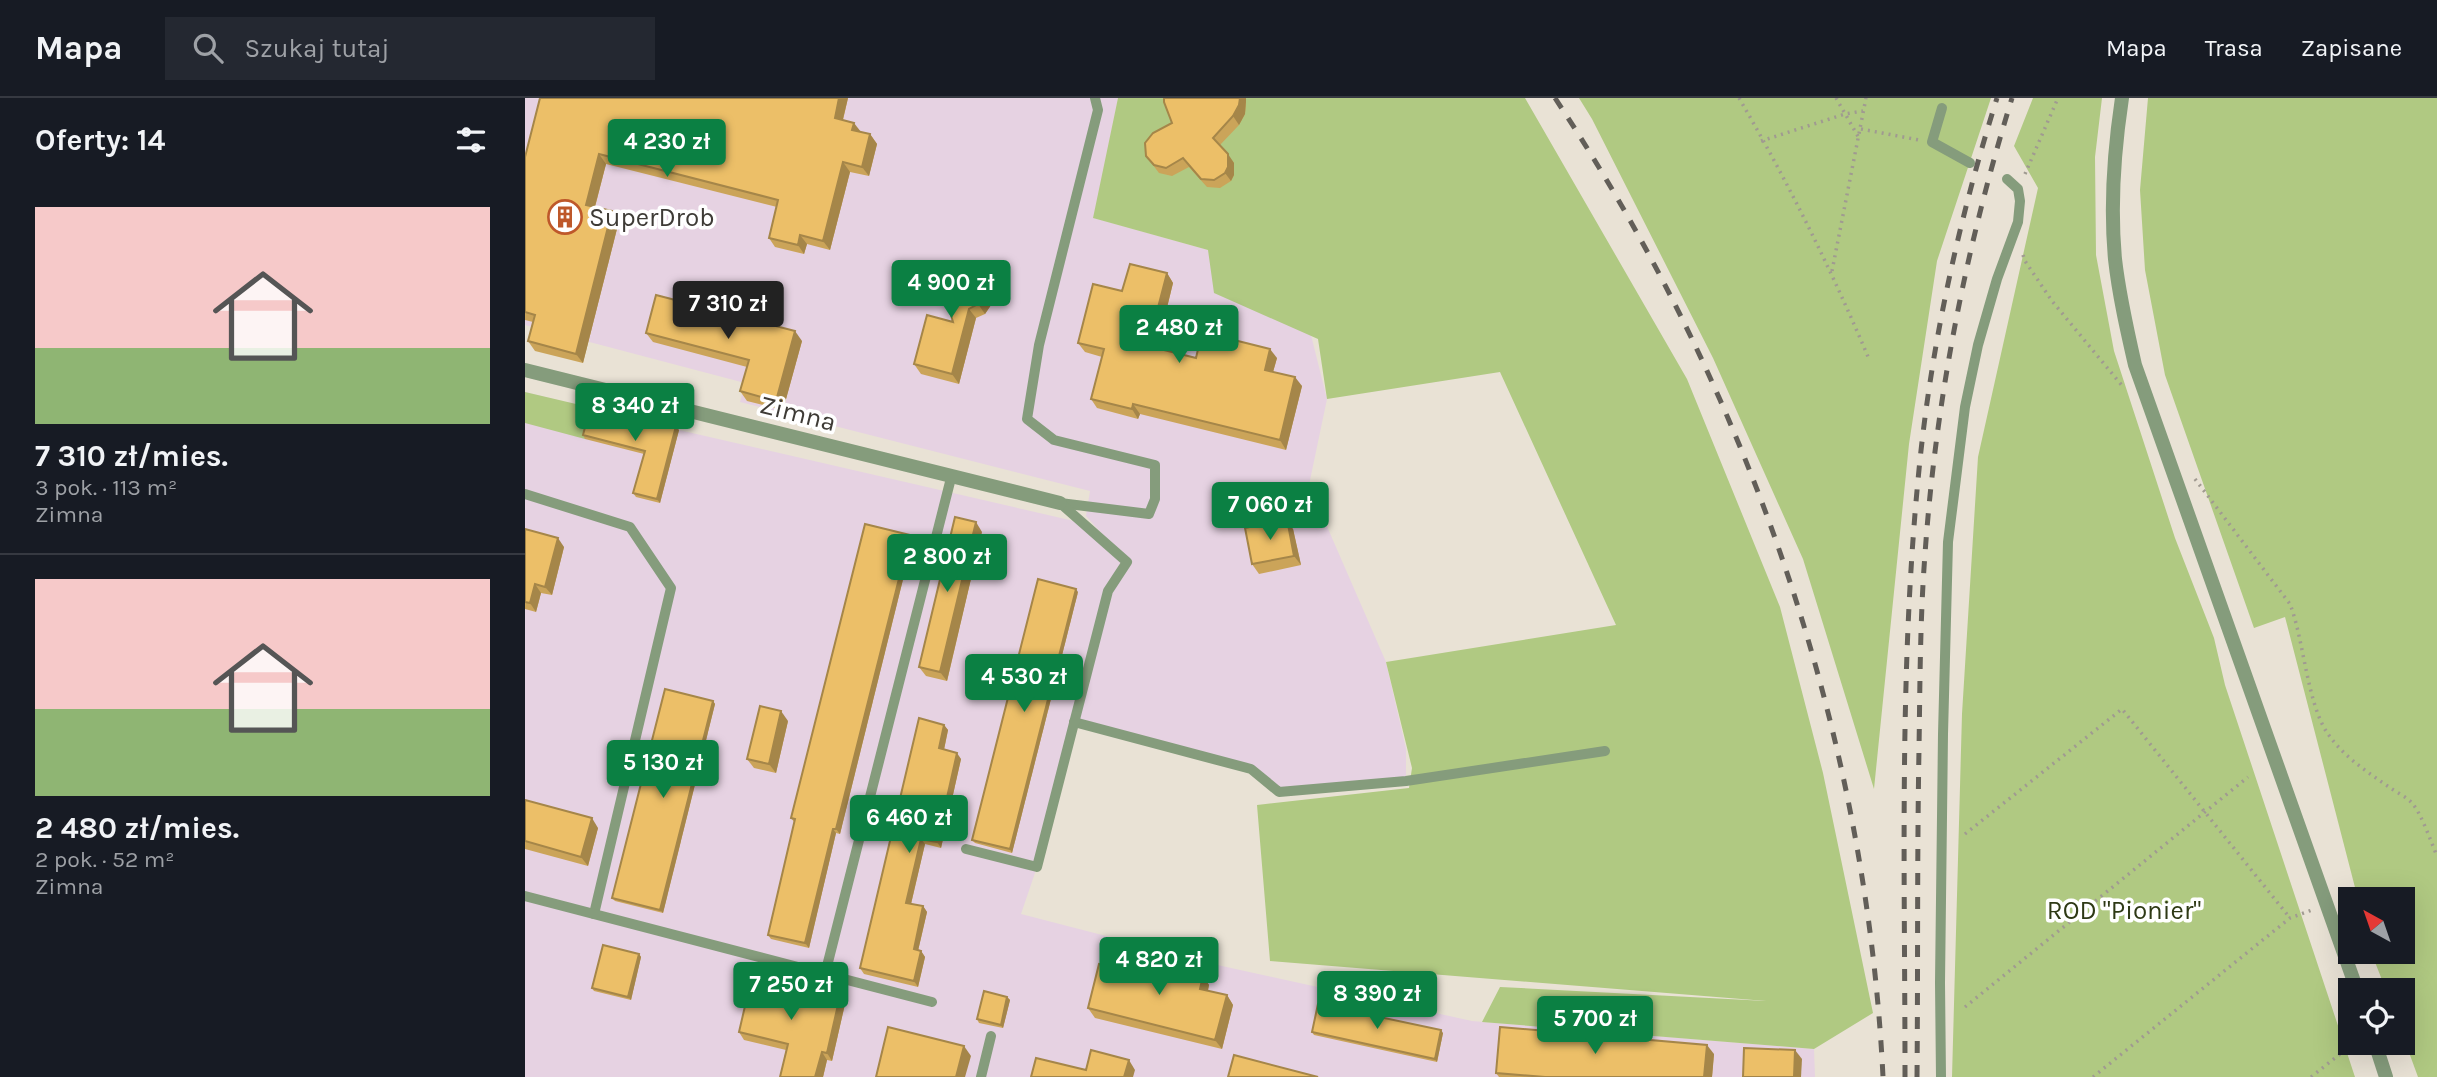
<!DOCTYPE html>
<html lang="pl">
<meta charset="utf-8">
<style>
:root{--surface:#171b24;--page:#242831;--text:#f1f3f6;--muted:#9ea1a6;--line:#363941;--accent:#0b8043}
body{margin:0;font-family:Karla,sans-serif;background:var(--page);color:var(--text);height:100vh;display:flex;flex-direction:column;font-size:26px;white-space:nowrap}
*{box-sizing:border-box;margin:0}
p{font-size:23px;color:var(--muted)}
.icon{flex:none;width:38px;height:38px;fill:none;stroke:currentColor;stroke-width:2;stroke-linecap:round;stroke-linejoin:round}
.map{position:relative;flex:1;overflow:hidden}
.drawer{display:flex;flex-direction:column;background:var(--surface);width:525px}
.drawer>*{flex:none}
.needle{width:46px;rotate:320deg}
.controls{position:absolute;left:1813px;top:789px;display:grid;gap:14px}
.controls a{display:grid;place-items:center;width:77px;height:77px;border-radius:0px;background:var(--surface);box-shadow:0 7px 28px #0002;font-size:35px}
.price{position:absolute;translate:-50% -60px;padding:0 16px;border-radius:7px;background:var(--accent);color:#fff;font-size:23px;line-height:46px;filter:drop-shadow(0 2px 4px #0008)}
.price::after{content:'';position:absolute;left:50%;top:42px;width:21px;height:16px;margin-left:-10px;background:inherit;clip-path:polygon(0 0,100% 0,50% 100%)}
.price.current{background:#222;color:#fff}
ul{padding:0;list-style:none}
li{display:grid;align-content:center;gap:14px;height:371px;padding:0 35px}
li+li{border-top:2px solid var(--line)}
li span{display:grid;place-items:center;height:217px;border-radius:0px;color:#555}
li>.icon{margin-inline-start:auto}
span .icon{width:126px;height:126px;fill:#fffc;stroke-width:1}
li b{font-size:30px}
h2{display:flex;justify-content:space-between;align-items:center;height:84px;padding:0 35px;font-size:30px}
header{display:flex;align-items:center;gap:42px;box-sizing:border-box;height:98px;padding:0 35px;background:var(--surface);border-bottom:2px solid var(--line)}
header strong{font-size:33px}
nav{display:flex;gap:38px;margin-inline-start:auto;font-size:24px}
.search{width:490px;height:63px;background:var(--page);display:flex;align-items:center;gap:18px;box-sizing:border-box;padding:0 24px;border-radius:0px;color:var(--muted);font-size:26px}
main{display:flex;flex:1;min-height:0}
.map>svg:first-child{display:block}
.industrial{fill:#e6d2e2}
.green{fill:#b0c982}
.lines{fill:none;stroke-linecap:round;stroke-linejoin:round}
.path{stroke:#a09a91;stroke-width:3.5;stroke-dasharray:2 5;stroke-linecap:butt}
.lane{stroke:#859c7c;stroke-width:10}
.street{stroke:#859c7c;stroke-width:14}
.rail{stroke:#625e58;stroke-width:5;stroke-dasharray:12 12;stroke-linecap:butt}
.wall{fill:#cba459}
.shaded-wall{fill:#a58649}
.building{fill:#ecbf68;stroke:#a58649;stroke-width:2}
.labels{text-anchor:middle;stroke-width:7;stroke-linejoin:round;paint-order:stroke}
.poi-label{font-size:26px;fill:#3e3b36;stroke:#fff;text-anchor:start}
.street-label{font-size:26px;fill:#3e3b36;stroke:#fff}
.park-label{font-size:26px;fill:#2e3915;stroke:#fff}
</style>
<header>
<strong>Mapa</strong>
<div class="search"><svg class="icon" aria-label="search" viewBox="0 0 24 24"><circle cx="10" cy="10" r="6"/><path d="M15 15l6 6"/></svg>Szukaj tutaj</div>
<nav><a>Mapa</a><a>Trasa</a><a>Zapisane</a></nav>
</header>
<main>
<section class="drawer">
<h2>Oferty: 14<svg class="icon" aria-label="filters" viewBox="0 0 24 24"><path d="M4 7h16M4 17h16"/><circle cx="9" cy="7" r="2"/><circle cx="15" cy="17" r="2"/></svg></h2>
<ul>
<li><span style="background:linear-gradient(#f6c9c9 65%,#8fb573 0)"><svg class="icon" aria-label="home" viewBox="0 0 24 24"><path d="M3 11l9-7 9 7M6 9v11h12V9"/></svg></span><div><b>7 310 zł/mies.</b><p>3 pok. · 113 m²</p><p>Zimna</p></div></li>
<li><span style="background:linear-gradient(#f6c9c9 60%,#8fb573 0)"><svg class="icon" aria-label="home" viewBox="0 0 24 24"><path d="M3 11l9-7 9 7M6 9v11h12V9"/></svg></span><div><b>2 480 zł/mies.</b><p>2 pok. · 52 m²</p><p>Zimna</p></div></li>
</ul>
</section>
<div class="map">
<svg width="1912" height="979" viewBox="0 0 1912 979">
<rect width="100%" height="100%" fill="#e9e2d5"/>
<polygon class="industrial" points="0,0 593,0 569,120 683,152 786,237 802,301 784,387 861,564 881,651 881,683 754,694 726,671 549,624 512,769 496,816 697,868 947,923 1289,951 1290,979 0,979 0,294 154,332 549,423 599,460 561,418 565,393 215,304 220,285 0,227"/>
<g class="green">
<polygon points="593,0 1000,0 1162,281 1255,509 1298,675 1348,915 1289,951 957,924 975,889 1241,903 745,863 732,707 884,690 887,670 861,564 1091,527 975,274 802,301 793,241 689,195 683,152 568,120"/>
<polygon points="1054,0 1466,0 1412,163 1384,346 1349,691 1278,461 1188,260 1067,21"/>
<polygon points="1508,0 1577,0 1570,59 1571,157 1589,253 1650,440 1689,540 1700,587 1830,979 1427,979 1437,616 1453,359 1513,90 1489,48"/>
<polygon points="1623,0 1912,0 1912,979 1893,979 1878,938 1878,892 1861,892 1846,854 1878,854 1878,802 1833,801 1760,519 1729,530 1640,277 1620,172 1615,92"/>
<polygon points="0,294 68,310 60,341 0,325"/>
</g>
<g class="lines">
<g class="path">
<path d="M1214,0C1263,84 1306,171 1344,261"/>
<polyline points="1311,0 1334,40"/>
<polyline points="1336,31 1394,42"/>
<polyline points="1236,43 1320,16 1338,13"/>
<polyline points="1500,76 1533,0"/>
<polyline points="1498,157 1500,163 1527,203 1599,290"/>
<polyline points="1307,173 1341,0"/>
<path d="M1670,381L1765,506C1779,542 1782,606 1803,636C1819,659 1841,673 1864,689C1871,694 1880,698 1886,704C1896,714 1906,744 1912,758"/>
<polyline points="1440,736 1597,611 1765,820"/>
<polyline points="1440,909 1723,679"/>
<polyline points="1568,979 1765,820 1787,812"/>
<polyline points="1786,979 1829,945"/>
</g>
<g class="lane">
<polyline points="1417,10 1407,44 1445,65"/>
<polyline points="0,396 105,429 146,490 69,816"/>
<polyline points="535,405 624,416 630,401 630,367 529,342 502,321 514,247 573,12 570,0"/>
<polyline points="549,624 726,671 754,694 881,683 1080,653"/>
<polyline points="441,751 512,769 583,493 602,464 535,405"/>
<polyline points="0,798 407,904"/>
<polyline points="300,876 425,384"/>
<polyline points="456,979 466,938"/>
<polyline points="1416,979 1415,885 1418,636 1423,444 1440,309 1453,247 1472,181 1493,124 1495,103 1493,91 1482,81"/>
</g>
<g class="street">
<path d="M1597,0C1589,53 1585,107 1590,161C1594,197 1602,232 1610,267L1832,892"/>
<polyline points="0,272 535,405"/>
<polyline points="1850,945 1861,979"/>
</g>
<g class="rail">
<path d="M1030,0C1222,290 1341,631 1358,979"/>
<path d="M1380,979C1380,780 1374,580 1393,382C1405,252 1433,124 1472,0"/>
<path d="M1392,979C1393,870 1392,761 1394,651C1395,586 1395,521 1400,456C1411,300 1441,149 1487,0"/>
</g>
</g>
<g class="wall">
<polygon points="15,0 323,0 318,22 335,34 345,36 352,46 344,78 325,74 305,152 282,146 279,156 250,149 244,140 252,109 81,66 70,109 87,113 94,123 58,265 10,253 3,243 8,224 0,222 0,59"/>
<polygon points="721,3 720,16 714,27 695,47 709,65 709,77 706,83 695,90 682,89 664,69 647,78 634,75 621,58 647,25"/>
<polygon points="642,175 648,185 632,251 671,260 752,260 748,274 777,288 761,352 615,316 613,321 572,310 566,301 577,259 560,254 553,245 597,193"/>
<polygon points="467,190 468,204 460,216 451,220 434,286 396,276 389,266 428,224"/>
<polygon points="121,235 277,243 258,312 222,303 215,293 222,269 128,244"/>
<polygon points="154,332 135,405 111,399 108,395 119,356 60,341 58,337"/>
<polygon points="0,431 39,449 27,497 16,495 11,514 0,511"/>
<polygon points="768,431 776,467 734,476 727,466"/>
<polygon points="457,434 422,583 401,578 394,569"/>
<polygon points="388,441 315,736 311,735 284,850 246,841 243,837 270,725 266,720"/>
<polygon points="553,494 487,755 450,745 447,742"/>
<polygon points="188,603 190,606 138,815 90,803 87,800"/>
<polygon points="263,623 251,675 229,670 222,661"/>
<polygon points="419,627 423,632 419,652 436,661 416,750 400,746 386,806 398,808 402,814 393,853 396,853 400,859 393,889 339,876 335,870"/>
<polygon points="0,702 73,730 63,768 0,751"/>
<polygon points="114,856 116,859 106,902 69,893 67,890"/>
<polygon points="609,875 666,875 678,878 684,887 683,893 702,897 708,907 697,951 570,920 563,910"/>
<polygon points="482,899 485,902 478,930 454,925 452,921"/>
<polygon points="320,906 307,963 302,962 298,979 255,979 261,952 219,942 214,934"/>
<polygon points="787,934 918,935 912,964 789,937"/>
<polygon points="1189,956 1187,979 974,979 971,975"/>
</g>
<g class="shaded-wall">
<polygon points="314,0 323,0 316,29 310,20"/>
<polygon points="715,0 721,0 721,3 720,16 714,27 708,18"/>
<polygon points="329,25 336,34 327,32"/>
<polygon points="345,36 352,46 344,78 337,69"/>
<polygon points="74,56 81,66 68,116 61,107"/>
<polygon points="703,56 709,65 709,77 706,83 700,75"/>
<polygon points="318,64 325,74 305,152 298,143"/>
<polygon points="87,113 94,123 58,265 51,256"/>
<polygon points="275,137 282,146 279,156 273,147"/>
<polygon points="457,175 467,190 468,204 460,216 453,206"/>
<polygon points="642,175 648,185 630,258 623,248"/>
<polygon points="444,211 451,220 434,286 427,276"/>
<polygon points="270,233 277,243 258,312 251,303"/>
<polygon points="745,251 752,260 746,281 740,272"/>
<polygon points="770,279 777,288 761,352 755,342"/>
<polygon points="608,306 615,316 613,321 607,311"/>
<polygon points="151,328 154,332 135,405 132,401"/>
<polygon points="762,421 768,431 776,467 769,458"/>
<polygon points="451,424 457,434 422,583 415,574"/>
<polygon points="385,437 388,441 315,736 311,731"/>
<polygon points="33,440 39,449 27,497 20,489"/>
<polygon points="10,486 16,495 11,514 5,505"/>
<polygon points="551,491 553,494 487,755 485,751"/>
<polygon points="188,603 190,606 138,815 135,812"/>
<polygon points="256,613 263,623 251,675 244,666"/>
<polygon points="419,627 423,632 418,656 414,650"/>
<polygon points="432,655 436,661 416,750 412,744"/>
<polygon points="67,720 73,730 63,768 56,759"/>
<polygon points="308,731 311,735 284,850 280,845"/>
<polygon points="396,741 400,746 385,810 381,805"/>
<polygon points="398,808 402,814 392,857 389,851"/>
<polygon points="396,853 400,859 393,889 389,883"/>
<polygon points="114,856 116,859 106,902 103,899"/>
<polygon points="678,878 684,887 681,900 675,891"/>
<polygon points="702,897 708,907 697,951 690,942"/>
<polygon points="315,898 320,906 307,963 302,955"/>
<polygon points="482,899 485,902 478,930 476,927"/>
<polygon points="916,932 918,935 912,964 910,961"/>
<polygon points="1182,947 1189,956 1187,979 1179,979"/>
<polygon points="439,948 446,958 440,979 431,979"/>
<polygon points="1270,952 1277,961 1276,979 1269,979"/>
<polygon points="297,954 302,962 298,979 290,979"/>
<polygon points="604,962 610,972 608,979 599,979"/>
</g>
<g class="building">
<polygon points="15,0 314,0 310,20 329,25 327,32 345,36 337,69 318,64 298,143 275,137 273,147 244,140 253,102 74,56 61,107 87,113 51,256 3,243 10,217 0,214 0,59"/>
<polygon points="639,0 715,0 714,7 708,18 688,40 703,56 703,69 700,75 689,82 676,81 658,60 641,70 629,67 621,58 620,45 628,35 647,25 639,4"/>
<polygon points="605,166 642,175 623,248 671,260 677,234 745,251 740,272 770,279 755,342 608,306 607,311 566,301 579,251 553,245 568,186 597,193"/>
<polygon points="439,168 452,171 457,175 460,181 461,194 453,206 444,211 427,276 389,266 402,217 428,224 419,192 419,185 426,173"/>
<polygon points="131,197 270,233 251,303 215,293 224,262 121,235"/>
<polygon points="66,306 151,328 132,401 108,395 120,353 58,337"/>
<polygon points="430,419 451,424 415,574 394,569"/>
<polygon points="762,421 769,458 727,466 720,430"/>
<polygon points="340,426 385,437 311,731 308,731 280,845 243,837 270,721 266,720"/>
<polygon points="0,431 33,440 20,489 10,486 5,505 0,504"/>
<polygon points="513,481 551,491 485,751 447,742"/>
<polygon points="140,591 188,603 135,812 87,800"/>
<polygon points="235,608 256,613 244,666 222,661"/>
<polygon points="394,620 419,627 414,650 432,655 412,744 396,741 381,805 398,808 389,851 396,853 389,883 335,870"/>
<polygon points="0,702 67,720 56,759 0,743"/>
<polygon points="78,847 114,856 103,899 67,890"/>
<polygon points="613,857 662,870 662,873 678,878 675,891 702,897 690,942 563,910 574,866 609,875"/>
<polygon points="227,878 315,898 302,955 297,954 290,979 255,979 263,946 214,934"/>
<polygon points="459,893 482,899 476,927 452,921"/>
<polygon points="793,906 916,932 910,961 787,934"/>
<polygon points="363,929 439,948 431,979 351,979"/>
<polygon points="975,929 1182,947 1179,979 1020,979 971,975"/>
<polygon points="1219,950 1270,952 1269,979 1218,979"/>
<polygon points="566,952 604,962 599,979 506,979 511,960 561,972"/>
<polygon points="709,957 793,979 703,979"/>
</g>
<defs>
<g id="building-ring" transform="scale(1.75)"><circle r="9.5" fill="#fff" stroke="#be582a" stroke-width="1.5"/><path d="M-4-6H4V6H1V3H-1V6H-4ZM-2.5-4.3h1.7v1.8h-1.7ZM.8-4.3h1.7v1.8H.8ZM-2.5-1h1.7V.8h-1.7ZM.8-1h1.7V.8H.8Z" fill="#be582a"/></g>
</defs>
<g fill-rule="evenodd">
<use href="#building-ring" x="40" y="119"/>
</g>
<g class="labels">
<g class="poi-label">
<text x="64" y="128">SuperDrob</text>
</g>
<g class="street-label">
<text transform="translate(273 315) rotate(14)" y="9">Zimna</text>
</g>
<g class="park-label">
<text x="1599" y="821">ROD "Pionier"</text>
</g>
</g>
</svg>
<div class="controls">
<a><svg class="needle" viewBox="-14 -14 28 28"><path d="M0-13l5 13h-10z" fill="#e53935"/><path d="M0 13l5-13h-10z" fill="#9ea1a6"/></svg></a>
<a><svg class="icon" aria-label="locate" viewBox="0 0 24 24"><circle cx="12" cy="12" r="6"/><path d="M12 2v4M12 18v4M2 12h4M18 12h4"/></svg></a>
</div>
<b class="price" style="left:142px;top:81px">4 230 zł</b>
<b class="price" style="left:426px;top:222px">4 900 zł</b>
<b class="price current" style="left:203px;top:243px">7 310 zł</b>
<b class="price" style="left:654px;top:267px">2 480 zł</b>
<b class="price" style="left:110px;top:345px">8 340 zł</b>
<b class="price" style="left:745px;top:444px">7 060 zł</b>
<b class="price" style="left:422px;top:496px">2 800 zł</b>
<b class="price" style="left:499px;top:616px">4 530 zł</b>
<b class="price" style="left:138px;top:702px">5 130 zł</b>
<b class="price" style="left:384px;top:757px">6 460 zł</b>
<b class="price" style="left:634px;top:899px">4 820 zł</b>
<b class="price" style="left:266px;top:924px">7 250 zł</b>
<b class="price" style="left:852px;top:933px">8 390 zł</b>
<b class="price" style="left:1070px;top:958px">5 700 zł</b>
</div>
</main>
